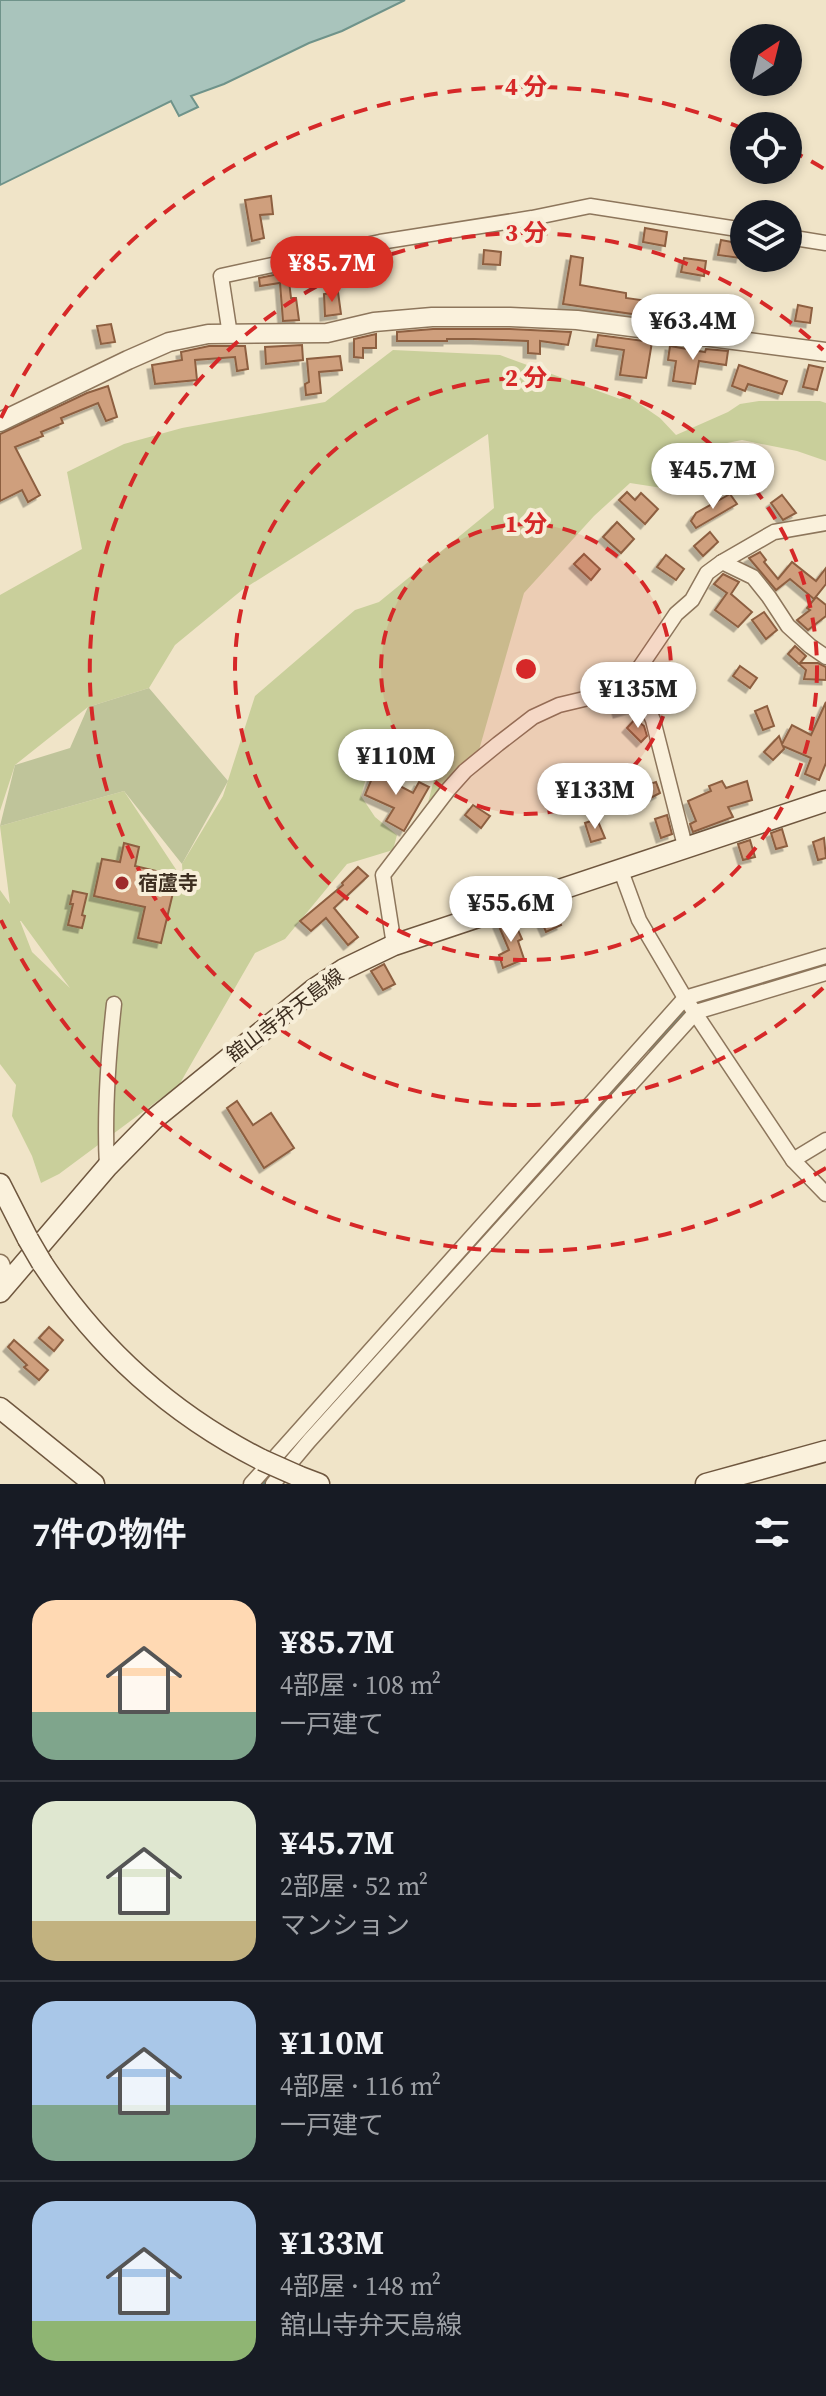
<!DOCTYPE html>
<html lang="ja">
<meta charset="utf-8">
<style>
:root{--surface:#171b24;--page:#20242c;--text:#f1f3f6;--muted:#9ea1a6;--line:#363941;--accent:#d93025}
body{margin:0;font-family:"Source Serif 4","Noto Sans JP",serif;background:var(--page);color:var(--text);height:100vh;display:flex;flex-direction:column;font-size:30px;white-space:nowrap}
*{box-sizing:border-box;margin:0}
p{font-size:26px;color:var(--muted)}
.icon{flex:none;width:44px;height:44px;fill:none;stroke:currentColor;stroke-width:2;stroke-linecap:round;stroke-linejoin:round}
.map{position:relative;height:1484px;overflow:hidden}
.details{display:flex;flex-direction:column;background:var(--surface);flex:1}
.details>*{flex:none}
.needle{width:52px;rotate:35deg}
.tools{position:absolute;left:730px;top:24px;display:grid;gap:16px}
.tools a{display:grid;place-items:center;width:72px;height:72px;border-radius:50%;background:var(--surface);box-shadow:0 4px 12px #0003;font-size:40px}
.price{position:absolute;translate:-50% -68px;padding:0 18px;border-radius:28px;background:#fff;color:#222;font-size:26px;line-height:52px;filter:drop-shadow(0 2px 4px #0008)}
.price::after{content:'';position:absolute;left:50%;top:48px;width:24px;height:18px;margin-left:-12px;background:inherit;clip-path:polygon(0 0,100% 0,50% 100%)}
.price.active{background:var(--accent);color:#fff}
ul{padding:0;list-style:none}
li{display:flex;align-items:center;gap:24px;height:200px;padding:0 32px}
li+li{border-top:2px solid var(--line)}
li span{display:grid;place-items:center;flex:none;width:224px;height:160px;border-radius:24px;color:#555}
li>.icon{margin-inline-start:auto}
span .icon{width:96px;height:96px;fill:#fffc;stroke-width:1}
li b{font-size:34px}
h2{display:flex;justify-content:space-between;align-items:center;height:96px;padding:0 32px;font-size:34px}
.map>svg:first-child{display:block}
.green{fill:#c9cf9b;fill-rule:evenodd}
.cemetery{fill:#bfc49a}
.water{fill:#a9c4bc;stroke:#6f938a;stroke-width:2}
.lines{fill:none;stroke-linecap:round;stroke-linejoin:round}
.stream{stroke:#6f938a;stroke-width:4}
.building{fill:#cf9f7d;stroke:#8d5f41;stroke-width:2;filter:url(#shadow)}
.minor-casing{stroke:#8d765c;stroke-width:17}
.tertiary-casing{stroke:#8d765c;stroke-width:21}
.secondary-casing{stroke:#6f573f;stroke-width:23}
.minor{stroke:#faf1dc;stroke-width:14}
.tertiary{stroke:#faf1dc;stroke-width:18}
.secondary{stroke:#faf1dc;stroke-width:20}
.secondary-bridge-casing{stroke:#6f573f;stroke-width:23;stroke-linecap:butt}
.secondary-bridge{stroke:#faf1dc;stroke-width:20}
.ring{fill:none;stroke:#d62828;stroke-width:4;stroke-dasharray:14 10}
.poi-dot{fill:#9e2a2b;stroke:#f7eed8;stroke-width:3}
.labels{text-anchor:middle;stroke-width:8;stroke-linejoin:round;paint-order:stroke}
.poi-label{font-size:20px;font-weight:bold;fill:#3d2e20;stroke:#f7eed8;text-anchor:start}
.street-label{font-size:20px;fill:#3d2e20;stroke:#f7eed8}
.centre{fill:#d62828;stroke:#f7eed8;stroke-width:4}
.ring-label{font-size:24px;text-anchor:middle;font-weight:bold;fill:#d62828;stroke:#f7eed8;stroke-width:8;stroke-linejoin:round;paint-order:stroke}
</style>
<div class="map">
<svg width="826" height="1484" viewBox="0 0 826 1484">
<defs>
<filter id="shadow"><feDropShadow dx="-4.5" dy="4.5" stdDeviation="0" flood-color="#0004"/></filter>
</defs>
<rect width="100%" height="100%" fill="#f0e4c8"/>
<path class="green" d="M393,350L500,355L620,399L628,396L660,418L676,435L728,412L740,404L759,401H820L826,403V461L797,451L742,440L712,446L695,462L675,490L630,483L594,516L524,593L475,764L423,822L437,768L369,734L359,754L369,768L361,796L375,817L397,835L393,850L347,864L285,939L255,953L179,1085L59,1174L41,1183L32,1156L12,1116L16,1085L0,1064V890L10,904L0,826L124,791L183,880L182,864L223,796L255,696L355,610L379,602L494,508L488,434L242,590L175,645L149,688L88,707L15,765L0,811V595L82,549L67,472L124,444L182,428L325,402ZM20,921H21L70,988L32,952Z"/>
<polygon class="cemetery" points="149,688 228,781 182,864 124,791 0,826 15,765 70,748 88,707"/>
<polygon class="water" points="0,0 405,0 342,31 309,43 224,84 191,96 198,107 179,116 171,101 0,185"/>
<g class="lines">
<g class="stream">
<polyline points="697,1003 826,964"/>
<polyline points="649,1049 685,1010"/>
<polyline points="330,1408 627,1074"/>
<polyline points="263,1484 274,1472"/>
</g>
</g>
<g class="building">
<polygon points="271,196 273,214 260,215 264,238 252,241 245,200"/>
<polygon points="645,228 667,232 665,246 643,242"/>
<polygon points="721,240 743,244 740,258 718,255"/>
<polygon points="484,250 501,252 500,265 483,264"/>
<polygon points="571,256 583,258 580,285 626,293 626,298 655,302 653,317 563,304"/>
<polygon points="684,258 706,261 704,276 681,272"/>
<polygon points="335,262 337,275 315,277 313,266"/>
<polygon points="288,272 291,298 296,298 299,320 283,321 280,283 260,286 259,278"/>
<polygon points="338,292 341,314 325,316 324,294"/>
<polygon points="798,305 812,308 810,323 795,321"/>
<polygon points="111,324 115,342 101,344 97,326"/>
<polygon points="433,329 510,329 571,332 568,345 540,341 540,354 528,353 528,341 474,339 447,339 447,341 397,341 397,332"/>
<polygon points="376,334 376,348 363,348 363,358 354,357 354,339"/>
<polygon points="598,335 652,342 646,378 620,375 624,350 596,346"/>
<polygon points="302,345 303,360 266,364 265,347"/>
<polygon points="209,346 245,346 248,369 237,371 235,357 195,360 197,380 155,384 152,365 182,360 181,352"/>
<polygon points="670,346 705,352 706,349 728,351 726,365 699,361 695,384 673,381 676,361 668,360"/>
<polygon points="340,356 342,370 319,372 321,393 306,395 305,384 309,382 307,359"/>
<polygon points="739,365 787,381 782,394 748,384 745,391 732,386"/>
<polygon points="809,365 823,368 817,390 803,387"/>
<polygon points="108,386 117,417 106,421 98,403 61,418 63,423 41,432 43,436 15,447 40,495 28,502 22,490 0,501 0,434 87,393"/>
<polygon points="627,492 635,500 641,493 658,509 645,524 619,500"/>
<polygon points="730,494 737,504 696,528 691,521 696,513"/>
<polygon points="782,495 796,513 783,520 771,503"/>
<polygon points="617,522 634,539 621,553 603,537"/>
<polygon points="710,532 718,542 703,556 694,546"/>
<polygon points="760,552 766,560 764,562 778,579 792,562 816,581 826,568 826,584 814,599 790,579 776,590 749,558"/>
<polygon points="584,554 600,569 591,580 574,564"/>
<polygon points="666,555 684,569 676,580 657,567"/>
<polygon points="723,574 739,582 731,594 752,612 738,627 715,610 727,593 714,584"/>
<polygon points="816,597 826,605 826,616 808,630 797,620 810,610 807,608"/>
<polygon points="764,612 777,630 766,639 752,620"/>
<polygon points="795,646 806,656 800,663 818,663 826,667 826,680 804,679 806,670 788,654"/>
<polygon points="740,666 757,678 750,688 733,676"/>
<polygon points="622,694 632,709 618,713 614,699"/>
<polygon points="826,702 826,763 819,780 805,774 811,758 783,746 784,749 773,760 764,752 779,736 782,744 792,725 811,735"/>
<polygon points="767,706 774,726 763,730 755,711"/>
<polygon points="635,719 644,726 647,736 641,742 627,728"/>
<polygon points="384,764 397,770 393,780 397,782 396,784 413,793 419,782 429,787 404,831 386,821 394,808 365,795 375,771 380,774"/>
<polygon points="722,781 726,788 747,781 752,800 728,807 733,817 693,832 690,824 696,821 688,801 711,791 709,786"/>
<polygon points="656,782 660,793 643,802 637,788"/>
<polygon points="473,805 490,816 481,828 465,815"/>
<polygon points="667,815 672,834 661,838 655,819"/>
<polygon points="597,819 605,838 591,842 585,823"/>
<polygon points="782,829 787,846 776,849 771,833"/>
<polygon points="824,838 826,858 818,860 813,842"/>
<polygon points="750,840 755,857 743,860 738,844"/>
<polygon points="124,843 139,847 135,866 177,876 161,943 138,938 145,907 94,896 102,859 120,862"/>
<polygon points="358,867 368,876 334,908 358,937 348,945 326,918 311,931 300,921 343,885 342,883"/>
<polygon points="73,891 87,894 82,915 85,916 82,928 68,925 73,904 70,904"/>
<polygon points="552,906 561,925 546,932 537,911"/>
<polygon points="513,919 522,939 518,941 524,959 503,968 499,955 509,950 498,924"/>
<polygon points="384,964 395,984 383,990 371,971"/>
<polygon points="237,1101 253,1125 271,1113 294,1148 264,1168 227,1108"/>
<polygon points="49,1327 63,1340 54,1351 39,1338"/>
<polygon points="14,1340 48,1370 39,1380 24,1367 27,1365 8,1347"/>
</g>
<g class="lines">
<g class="minor-casing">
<g id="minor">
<polyline points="788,237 826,243"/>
<polyline points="230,335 221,276 380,242 532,218 590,206 744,230"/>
<polyline points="722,562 753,577 769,597 788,626 810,646 826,657"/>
<polyline points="624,682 646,704 653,720 686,850"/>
<polyline points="621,871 639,920 685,998 793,1160 826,1194"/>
<polyline points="394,945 383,875 448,790 465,771 498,744 533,717 559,705 601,695 624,682 640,667 676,614 692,600 707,573 722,562 774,532 826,523"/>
<polyline points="793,1160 826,1140"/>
<path d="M107,1167C104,1112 108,1058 114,1004"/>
<polyline points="251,1484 685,998 826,956"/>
<polyline points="273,1484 309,1441 696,1012 826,973"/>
</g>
</g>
<g class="tertiary-casing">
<g id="tertiary">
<polyline points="0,422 128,360 169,342 208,334 327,333 374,322 432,317 510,317 577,320 826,352"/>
<polyline points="0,1264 7,1284"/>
</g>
</g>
<g class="secondary-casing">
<g id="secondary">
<polyline points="0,1184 28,1239"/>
<path d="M42,1263C98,1348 171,1414 262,1460"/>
<polyline points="0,1292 107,1167 154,1119 314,989 344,969 394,945 826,801"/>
<polyline points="0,1408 94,1484"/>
<polyline points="298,1476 319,1484"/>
<polyline points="706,1484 826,1451"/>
</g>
</g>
<use href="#minor" class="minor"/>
<use href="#tertiary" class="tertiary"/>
<use href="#secondary" class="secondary"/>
<g class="secondary-bridge-casing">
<g id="secondary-bridge">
<polyline points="28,1239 42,1263"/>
<polyline points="262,1460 298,1476"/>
</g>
</g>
<use href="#secondary-bridge" class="secondary-bridge"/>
</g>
<circle cx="526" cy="669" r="145" fill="#d62828" fill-opacity=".12"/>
<g class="ring">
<circle cx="526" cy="669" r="145"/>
<circle cx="526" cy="669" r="291"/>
<path d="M823 988A436 436 0 1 1 823 350"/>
<path d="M826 1168A582 582 0 0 1 1 920M1 418A582 582 0 0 1 739 127M790 150A582 582 0 0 1 826 170"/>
</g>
<circle class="poi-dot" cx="122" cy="883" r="8"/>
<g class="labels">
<g class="poi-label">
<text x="138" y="890">宿蘆寺</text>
</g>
<g class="street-label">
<text transform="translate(285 1015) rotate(-37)" y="7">舘山寺弁天島線</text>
</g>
</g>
<circle cx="526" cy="669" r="12" class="centre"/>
<g class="ring-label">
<text x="526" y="95">4 分</text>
<text x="526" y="241">3 分</text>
<text x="526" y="386">2 分</text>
<text x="526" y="532">1 分</text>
</g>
</svg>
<div class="tools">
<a><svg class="needle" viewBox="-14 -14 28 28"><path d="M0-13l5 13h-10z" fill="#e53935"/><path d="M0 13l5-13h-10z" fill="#9ea1a6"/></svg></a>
<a><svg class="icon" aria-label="locate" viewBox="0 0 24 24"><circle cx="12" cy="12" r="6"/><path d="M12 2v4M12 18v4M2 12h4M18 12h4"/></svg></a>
<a><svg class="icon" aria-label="layers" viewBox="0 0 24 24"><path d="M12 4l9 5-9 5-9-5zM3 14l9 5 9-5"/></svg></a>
</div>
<b class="price active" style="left:332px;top:304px">¥85.7M</b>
<b class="price" style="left:693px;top:362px">¥63.4M</b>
<b class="price" style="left:713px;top:511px">¥45.7M</b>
<b class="price" style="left:638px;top:730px">¥135M</b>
<b class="price" style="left:396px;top:797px">¥110M</b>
<b class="price" style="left:595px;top:831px">¥133M</b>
<b class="price" style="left:511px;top:944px">¥55.6M</b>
</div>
<section class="details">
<h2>7件の物件<svg class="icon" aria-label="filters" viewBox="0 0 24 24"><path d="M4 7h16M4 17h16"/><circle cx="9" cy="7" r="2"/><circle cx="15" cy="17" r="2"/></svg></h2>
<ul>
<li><span style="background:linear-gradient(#ffd9b3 70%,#7fa58c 0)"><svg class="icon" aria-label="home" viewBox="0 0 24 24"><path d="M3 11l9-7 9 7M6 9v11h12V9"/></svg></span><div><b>¥85.7M</b><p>4部屋 · 108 m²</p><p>一戸建て</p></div></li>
<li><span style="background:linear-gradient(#dfe7d0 75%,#c2b280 0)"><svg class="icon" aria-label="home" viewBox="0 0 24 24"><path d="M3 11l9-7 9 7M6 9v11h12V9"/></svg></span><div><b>¥45.7M</b><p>2部屋 · 52 m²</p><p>マンション</p></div></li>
<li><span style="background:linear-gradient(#a9c7e8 65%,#7fa58c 0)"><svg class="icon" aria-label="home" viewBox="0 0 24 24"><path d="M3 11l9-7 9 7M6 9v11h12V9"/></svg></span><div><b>¥110M</b><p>4部屋 · 116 m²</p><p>一戸建て</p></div></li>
<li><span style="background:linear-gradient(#a9c7e8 75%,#8fb573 0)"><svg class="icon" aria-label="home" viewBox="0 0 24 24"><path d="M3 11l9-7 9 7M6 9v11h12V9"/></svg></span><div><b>¥133M</b><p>4部屋 · 148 m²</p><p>舘山寺弁天島線</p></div></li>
</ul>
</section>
